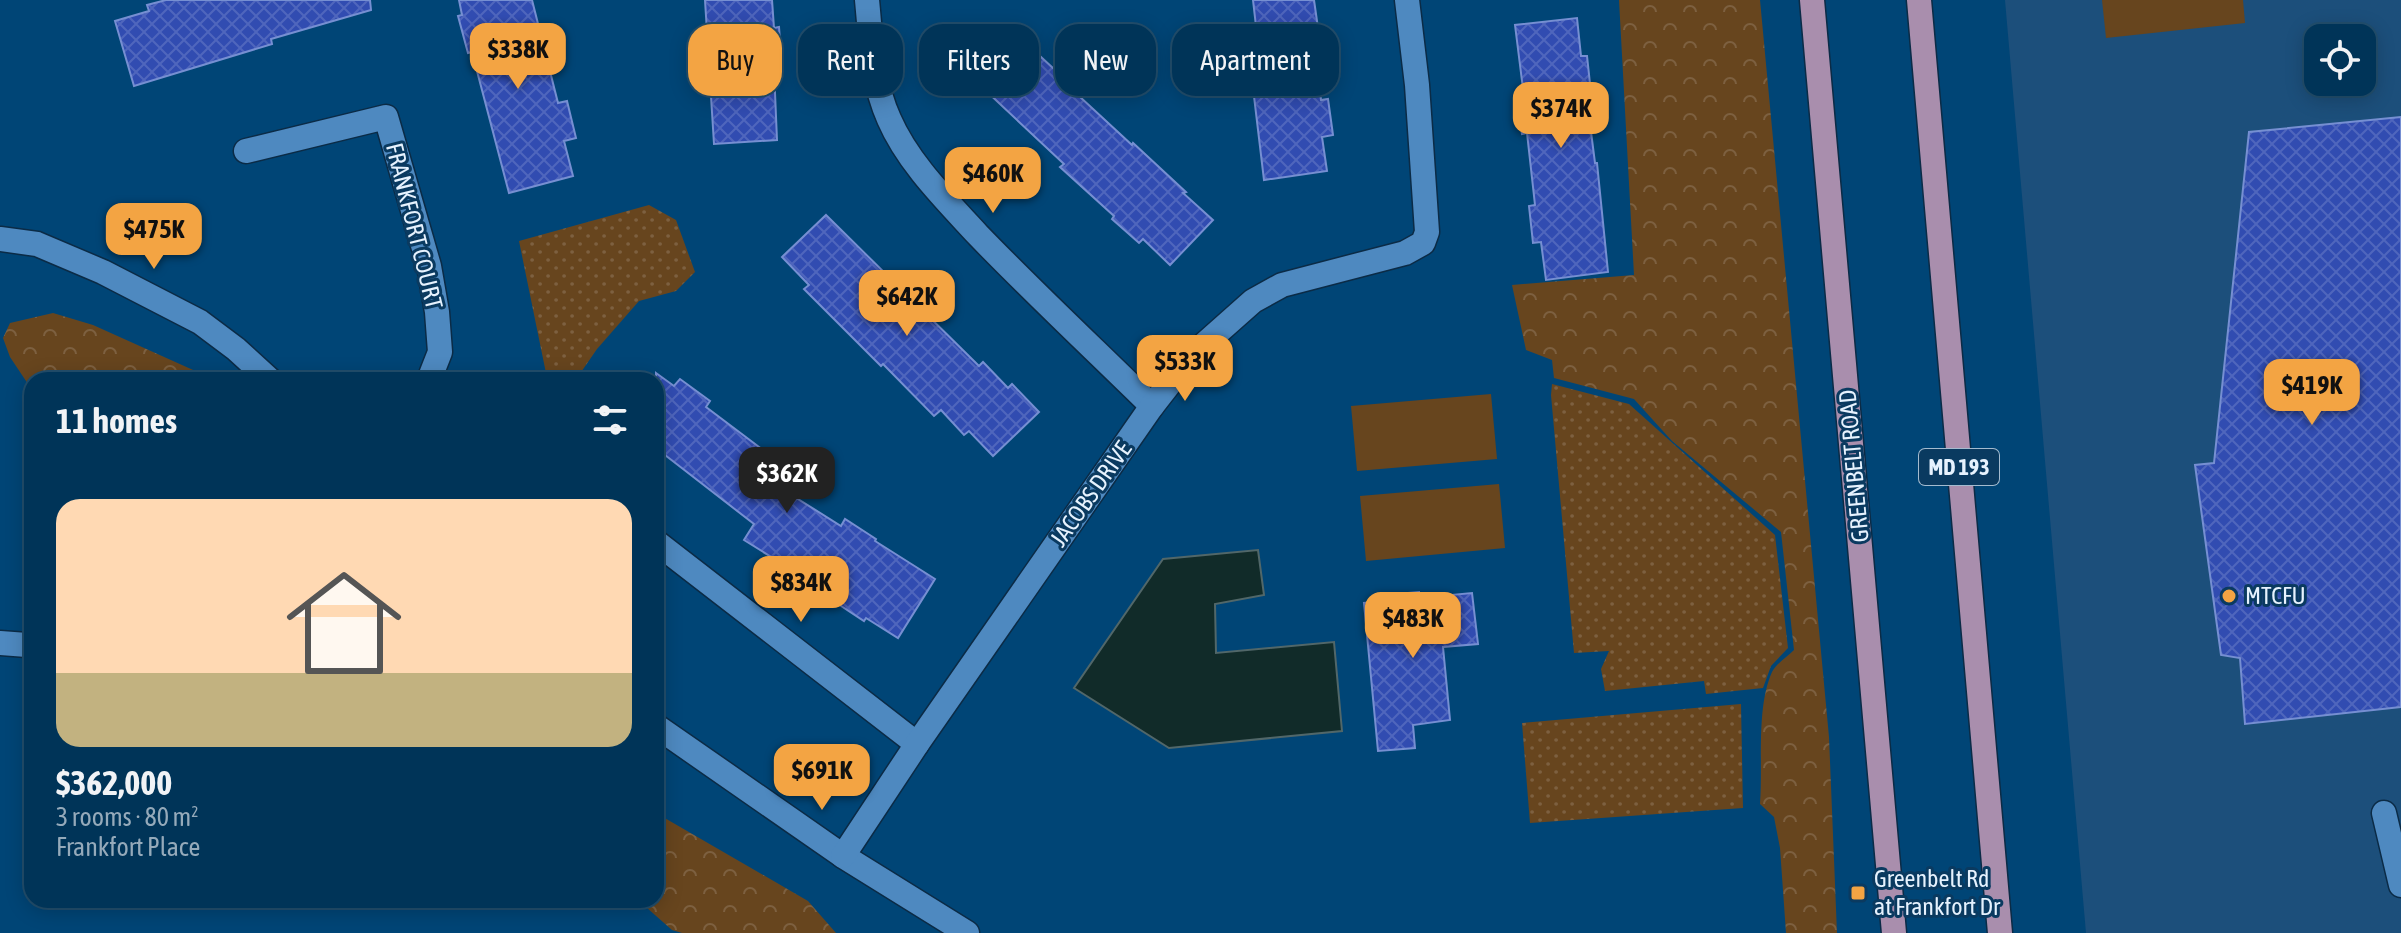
<!DOCTYPE html>
<meta charset="utf-8">
<style>
:root{--surface:#003458;--page:#0a3c5e;--text:#f1f3f6;--muted:#95aaba;--line:#224f6e;--accent:#f3a443}
body{margin:0;font-family:"Asap Condensed",sans-serif;background:var(--page);color:var(--text);height:100vh;display:flex;flex-direction:column;font-size:30px;white-space:nowrap}
*{box-sizing:border-box;margin:0}
p{font-size:26px;color:var(--muted)}
.icon{flex:none;width:44px;height:44px;fill:none;stroke:currentColor;stroke-width:2;stroke-linecap:round;stroke-linejoin:round}
.map{position:relative;flex:1;overflow:hidden}
.drawer{position:absolute;left:24px;top:372px;width:640px;height:536px;display:flex;flex-direction:column;background:var(--surface);border-radius:24px;box-shadow:0 4px 20px #0003,0 0 0 2px var(--line)}
.drawer>*{flex:none}
.hud{position:absolute;left:688px;top:24px;width:760px;height:72px;display:flex;gap:16px}
.controls{position:absolute;left:2304px;top:24px;display:grid;gap:16px}
.controls a{display:grid;place-items:center;width:72px;height:72px;border-radius:16px;background:var(--surface);box-shadow:0 4px 20px #0003,0 0 0 2px var(--line);font-size:40px}
.price{position:absolute;translate:-50% -68px;padding:0 18px;border-radius:16px;background:var(--accent);color:#111;font-size:26px;line-height:52px;filter:drop-shadow(0 2px 4px #0008)}
.price::after{content:'';position:absolute;left:50%;top:48px;width:24px;height:18px;margin-left:-12px;background:inherit;clip-path:polygon(0 0,100% 0,50% 100%)}
.price.active{background:#222;color:#fff}
ul{padding:0;list-style:none}
li{display:grid;align-content:center;gap:16px;height:424px;padding:0 32px}
li span{display:grid;place-items:center;height:248px;border-radius:24px;color:#555}
li>.icon{margin-inline-start:auto}
span .icon{width:144px;height:144px;fill:#fffc;stroke-width:1}
li b{font-size:34px}
h2{display:flex;justify-content:space-between;align-items:center;height:96px;padding:0 32px;font-size:34px}
.chip{padding:0 28px;border-radius:24px;background:var(--surface);box-shadow:0 4px 20px #0003,0 0 0 2px var(--line);font-size:28px;line-height:72px}
.chip.active{background:var(--accent);color:#111}
.map>svg:first-child{display:block}
.built{fill:#1c4f7b;fill-rule:evenodd}
.grass{fill:url(#grass-dots)}
.forest{fill:url(#forest-crowns)}
.pitch{fill:#67451e}
.water{fill:#112b29;stroke:#516769;stroke-width:2}
.building{fill:url(#building-cross-hatch);stroke:#768fd2;stroke-width:2}
.lines{fill:none;stroke-linecap:round;stroke-linejoin:round}
.minor-casing{stroke:#0b2b46;stroke-width:27}
.major-casing{stroke:#0b2b46;stroke-width:27}
.minor{stroke:#4e89c0;stroke-width:24}
.major{stroke:#a98ead;stroke-width:24}
.poi-dot{fill:#f3a443;stroke:#0a3a60;stroke-width:3}
.labels{text-anchor:middle;stroke-width:6;stroke-linejoin:round;paint-order:stroke}
.shield{fill:#0a3a60;stroke:#a4bbcf;stroke-width:2}
.shield-label{font-size:22px;font-weight:bold;fill:#e6f2fe}
.street-label{font-size:24px;fill:#e6f2fe;stroke:#0a3a60}
.poi-label{font-size:24px;fill:#e6f2fe;stroke:#0a3a60;text-anchor:start}
</style>
<div class="map">
<svg width="2401" height="933" viewBox="0 0 2401 933">
<defs>
<pattern id="grass-dots" width="8" height="8" patternUnits="userSpaceOnUse" patternTransform="scale(2)"><rect width="8" height="8" fill="#67451e"/><path d="M2 2h.1M6 6h.1" fill="none" stroke="#7d6040" stroke-width="1.8" stroke-linecap="round"/></pattern>
<pattern id="forest-crowns" width="20" height="18" patternUnits="userSpaceOnUse" patternTransform="scale(2)"><rect width="20" height="18" fill="#67451e"/><path d="M2 6a3 3 0 1 1 6 0M12 15a3 3 0 1 1 6 0" fill="none" stroke="#7d6040"/></pattern>
<pattern id="building-cross-hatch" width="8" height="8" patternUnits="userSpaceOnUse" patternTransform="scale(2)"><rect width="8" height="8" fill="#314cb1"/><path d="M0 0l8 8M0 8l8-8" fill="none" stroke="#4f66bd"/></pattern>
</defs>
<rect width="100%" height="100%" fill="#004576"/>
<path class="built" d="M2005,0H2401V933H2086ZM2318,38H2362V82H2318Z"/>
<g class="grass">
<polygon points="649,205 676,220 695,272 676,291 639,301 597,349 577,378 547,378 519,241"/>
<polygon points="1552,384 1629,404 1775,535 1788,648 1771,666 1763,688 1706,694 1704,681 1605,691 1601,669 1609,651 1574,653 1551,395"/>
<polygon points="1741,704 1743,808 1530,823 1522,723"/>
</g>
<g class="forest">
<path d="M1619,0H1760L1829,737L1837,933H1786L1780,848L1774,817L1760,804C1763,763 1756,708 1772,672C1776,664 1787,657 1794,650L1781,532L1672,441L1634,399L1554,378L1552,360L1526,350L1512,285L1634,275Z"/>
<polygon points="53,313 93,325 202,374 208,380 32,380 32,390 10,357 3,338 10,323"/>
<polygon points="656,813 808,901 836,933 682,933 672,930 638,900 656,900"/>
</g>
<g class="pitch">
<polygon points="2102,0 2243,0 2245,23 2106,38"/>
<polygon points="1491,394 1497,459 1357,471 1351,406"/>
<polygon points="1499,484 1505,548 1366,561 1360,496"/>
</g>
<polygon class="water" points="1258,550 1264,595 1215,604 1216,653 1334,642 1342,731 1169,748 1074,688 1163,559"/>
<g class="building">
<polygon points="166,0 370,0 371,10 271,39 272,44 134,86 115,21 149,11 147,5"/>
<polygon points="459,0 532,0 558,103 567,101 576,138 564,141 573,176 509,193 472,52 468,53 458,16 462,15"/>
<polygon points="705,0 772,0 774,28 779,27 782,68 774,69 777,140 714,144"/>
<polygon points="1253,0 1314,0 1318,28 1310,30 1321,100 1328,99 1333,135 1322,137 1327,171 1264,180 1251,71 1259,70 1254,35 1257,35"/>
<polygon points="1577,18 1581,56 1587,56 1591,93 1586,93 1595,163 1597,163 1608,272 1546,280 1541,242 1533,243 1529,206 1535,205 1527,133 1522,134 1517,98 1524,97 1515,25"/>
<polygon points="1027,44 1054,69 1057,66 1084,91 1079,96 1132,145 1133,143 1186,192 1183,193 1213,220 1170,265 1143,239 1139,243 1112,219 1114,216 1060,167 1064,164 985,90"/>
<polygon points="2401,117 2401,707 2245,724 2240,658 2221,655 2195,465 2214,463 2249,132"/>
<polygon points="826,215 979,366 983,362 1008,388 1012,384 1039,412 993,456 969,431 964,435 941,410 934,416 883,364 881,366 804,289 809,285 782,257"/>
<polygon points="656,373 674,386 680,379 710,401 706,407 763,450 750,469 841,526 845,519 876,539 875,541 935,579 898,638 866,618 864,621 832,600 834,596 744,540 754,524 656,448"/>
<polygon points="1419,592 1419,598 1472,593 1478,644 1443,647 1450,720 1413,725 1415,748 1378,751 1364,603 1386,601 1385,595"/>
</g>
<g class="lines">
<g class="minor-casing">
<g id="minor">
<path d="M867,0C871,41 872,81 889,119C908,163 946,200 978,235C1035,294 1094,349 1152,406"/>
<polyline points="246,151 386,117 429,266 437,312 440,352 429,380"/>
<polyline points="0,239 37,244 103,272 200,322 236,349 270,380"/>
<polyline points="656,542 917,744"/>
<polyline points="0,643 27,645 32,649"/>
<polyline points="656,726 843,856 967,933"/>
<polyline points="2384,813 2401,885"/>
<polyline points="843,856 917,744 1152,406 1191,356 1253,301 1282,285 1405,253 1423,243 1427,232 1417,85 1407,0"/>
</g>
</g>
<g class="major-casing">
<g id="major">
<polyline points="1812,0 1894,933"/>
<polyline points="1919,0 2000,933"/>
</g>
</g>
<use href="#minor" class="minor"/>
<use href="#major" class="major"/>
</g>
<g class="poi-dot">
<circle cx="2229" cy="596" r="8"/>
<rect x="1850" y="885" width="16" height="16" rx="4"/>
</g>
<g class="labels">
<rect class="shield" x="1919" y="449" width="80" height="36" rx="6"/>
<g class="shield-label">
<text x="1959" y="475">MD 193</text>
</g>
<g class="street-label">
<text transform="translate(414 226) rotate(76)" y="8">FRANKFORT COURT</text>
<text transform="translate(1854 466) rotate(-95)" y="8">GREENBELT ROAD</text>
<text transform="translate(1091 494) rotate(-55)" y="8">JACOBS DRIVE</text>
</g>
<g class="poi-label">
<text x="2245" y="604">MTCFU</text>
<text x="1874" y="887">Greenbelt Rd<tspan x="1874" dy="28">at Frankfort Dr</tspan></text>
</g>
</g>
</svg>
<div class="controls">
<a><svg class="icon" aria-label="locate" viewBox="0 0 24 24"><circle cx="12" cy="12" r="6"/><path d="M12 2v4M12 18v4M2 12h4M18 12h4"/></svg></a>
</div>
<b class="price" style="left:518px;top:91px">$338K</b>
<b class="price" style="left:1561px;top:150px">$374K</b>
<b class="price" style="left:993px;top:215px">$460K</b>
<b class="price" style="left:154px;top:271px">$475K</b>
<b class="price" style="left:907px;top:338px">$642K</b>
<b class="price" style="left:1185px;top:403px">$533K</b>
<b class="price" style="left:2312px;top:427px">$419K</b>
<b class="price active" style="left:787px;top:515px">$362K</b>
<b class="price" style="left:801px;top:624px">$834K</b>
<b class="price" style="left:1413px;top:660px">$483K</b>
<b class="price" style="left:822px;top:812px">$691K</b>
<div class="hud">
<a class="chip active">Buy</a>
<a class="chip">Rent</a>
<a class="chip">Filters</a>
<a class="chip">New</a>
<a class="chip">Apartment</a>
</div>
<section class="drawer">
<h2>11 homes<svg class="icon" aria-label="filters" viewBox="0 0 24 24"><path d="M4 7h16M4 17h16"/><circle cx="9" cy="7" r="2"/><circle cx="15" cy="17" r="2"/></svg></h2>
<ul>
<li><span style="background:linear-gradient(#ffd9b3 70%,#c2b280 0)"><svg class="icon" aria-label="home" viewBox="0 0 24 24"><path d="M3 11l9-7 9 7M6 9v11h12V9"/></svg></span><div><b>$362,000</b><p>3 rooms · 80 m²</p><p>Frankfort Place</p></div></li>
</ul>
</section>
</div>
